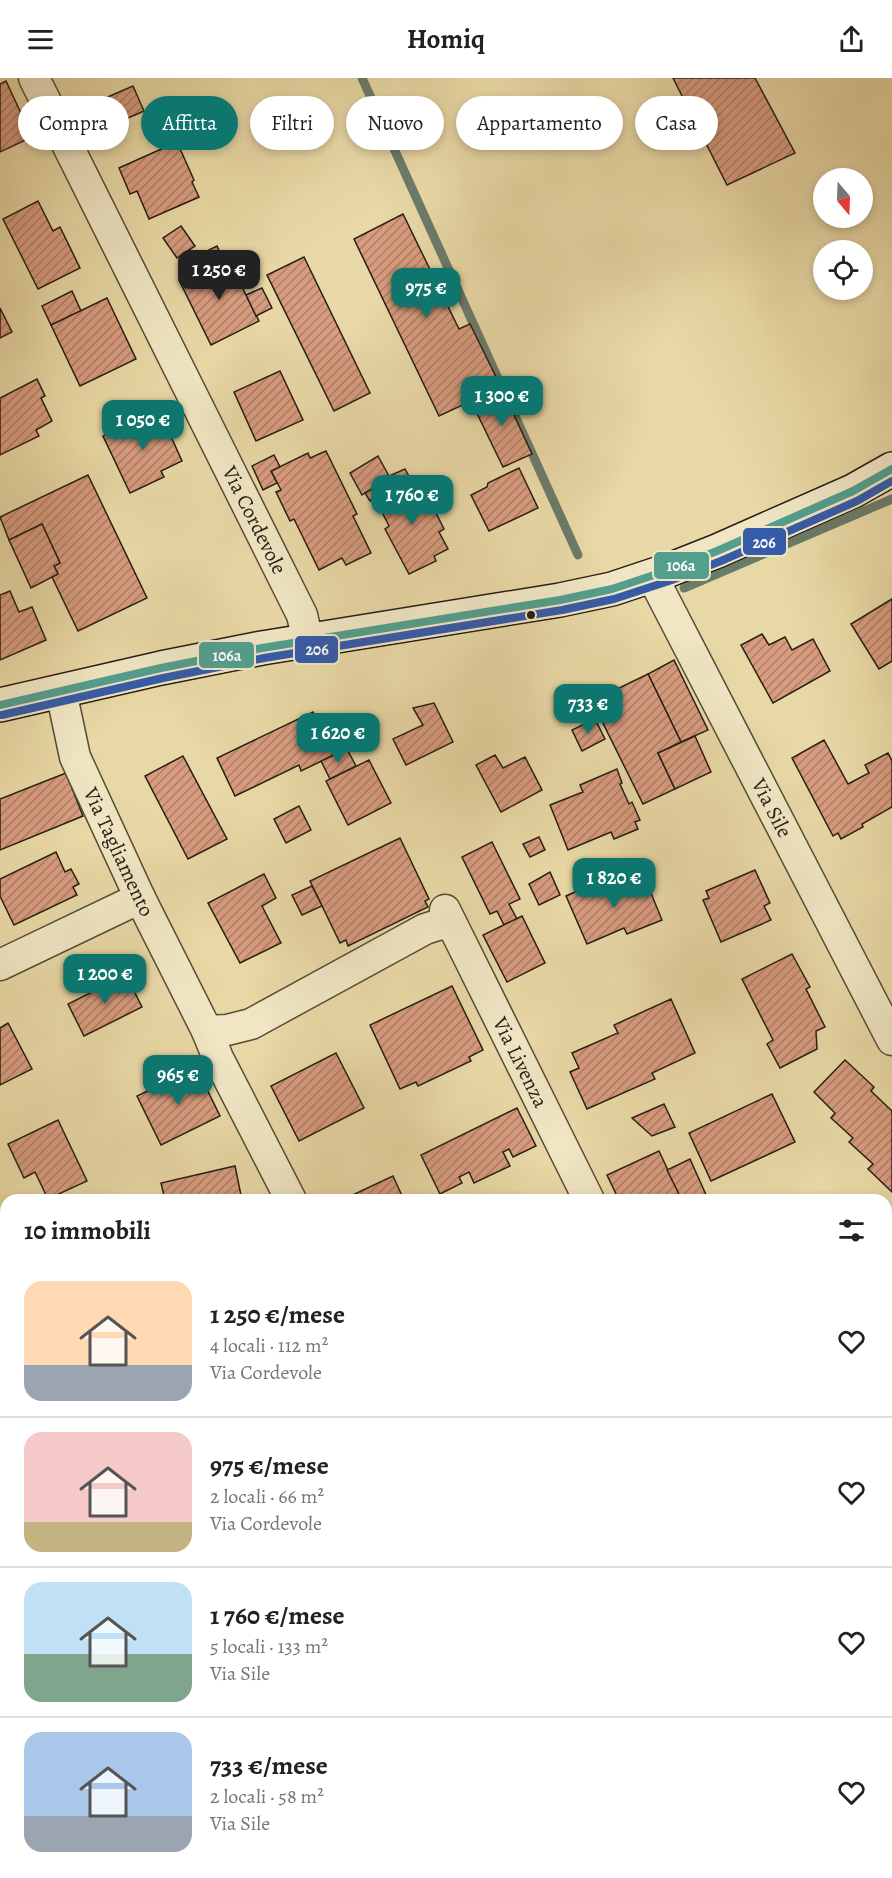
<!DOCTYPE html>
<html lang="it">
<meta charset="utf-8">
<style>
:root{--surface:#fff;--page:#f6f6f6;--text:#222;--muted:#767676;--line:#e0e0e0;--accent:#0f766e}
body{margin:0;font-family:Alegreya,serif;background:var(--page);color:var(--text);height:100vh;display:flex;flex-direction:column;font-size:22px;white-space:nowrap}
*{box-sizing:border-box;margin:0}
p{font-size:20px;color:var(--muted)}
.icon{flex:none;width:33px;height:33px;fill:none;stroke:currentColor;stroke-width:2;stroke-linecap:round;stroke-linejoin:round}
.map{position:relative;flex:1;overflow:hidden}
.panel{position:absolute;left:0px;top:1116px;width:892px;height:684px;display:flex;flex-direction:column;background:var(--surface);border-radius:18px 18px 0 0;box-shadow:0 3px 9px #0003}
.panel>*{flex:none}
.guide{position:absolute;left:18px;top:18px;width:856px;height:54px;display:flex;gap:12px}
.needle{width:39px;rotate:161deg}
.controls{position:absolute;left:813px;top:90px;display:grid;gap:12px}
.controls a{display:grid;place-items:center;width:60px;height:60px;border-radius:50%;background:var(--surface);box-shadow:0 3px 9px #0003;font-size:30px}
.price{position:absolute;translate:-50% -51px;padding:0 14px;border-radius:12px;background:var(--accent);color:#fff;font-size:20px;line-height:39px;filter:drop-shadow(0 2px 3px #0008)}
.price::after{content:'';position:absolute;left:50%;top:36px;width:18px;height:14px;margin-left:-9px;background:inherit;clip-path:polygon(0 0,100% 0,50% 100%)}
.price.selected{background:#222;color:#fff}
ul{padding:0;list-style:none}
li{display:flex;align-items:center;gap:18px;height:150px;padding:0 24px}
li+li{border-top:2px solid var(--line)}
li span{display:grid;place-items:center;flex:none;width:168px;height:120px;border-radius:18px;color:#555}
li>.icon{margin-inline-start:auto}
span .icon{width:72px;height:72px;fill:#fffc;stroke-width:1}
li b{font-size:26px}
h2{display:flex;justify-content:space-between;align-items:center;height:72px;padding:0 24px;font-size:26px}
.pill{padding:0 21px;border-radius:27px;background:var(--surface);box-shadow:0 3px 9px #0003;font-size:21px;line-height:54px}
.pill.selected{background:var(--accent);color:#fff}
header{display:flex;justify-content:space-between;align-items:center;height:78px;padding:0 24px;background:var(--surface);font-size:27px;font-weight:700}
.map>svg:first-child{display:block}
.lines{fill:none;stroke-linecap:round;stroke-linejoin:round}
.stream{stroke:#6b7b6a;stroke-width:9}
.building{fill:url(#building-hatch);stroke:#271d14;stroke-width:1.5}
.street-casing{stroke:#574c38;stroke-width:33}
.secondary-casing{stroke:#271d14;stroke-width:36}
.street{stroke:#f0e6c4;stroke-width:30}
.secondary{stroke:#f0e6c4;stroke-width:33}
.bus-1-casing{stroke:#f0e6c4;stroke-width:12}
.bus-2-casing{stroke:#f0e6c4;stroke-width:12}
.bus-1{stroke:#549e8e;stroke-width:8}
.bus-2{stroke:#365ba9;stroke-width:8}
.bus-dot{fill:#271d14;stroke:#f0e6c4;stroke-width:2}
.labels{text-anchor:middle;stroke-width:6;stroke-linejoin:round;paint-order:stroke}
.street-label{font-size:21px;fill:#271d14;stroke:#f0e6c4}
.line-badge{stroke:#f0e6c4;stroke-width:2}
.badge-label{font-size:16px;text-anchor:middle;font-weight:bold;fill:#fff}
</style>
<header><svg class="icon" aria-label="menu" viewBox="0 0 24 24"><path d="M4 6h16M4 12h16M4 18h16"/></svg>Homiq<svg class="icon" aria-label="share" viewBox="0 0 24 24"><path d="M12 15V3M7 8l5-5 5 5M5 13v7h14v-7"/></svg></header>
<div class="map">
<svg width="892" height="1800" viewBox="0 0 892 1800">
<defs>
<pattern id="building-hatch" width="6" height="6" patternUnits="userSpaceOnUse" patternTransform="scale(1.5)"><rect width="6" height="6" fill="#d79b7e"/><path d="M-1 1l2-2M0 6l6-6M5 7l2-2" fill="none" stroke="#ae7e66"/></pattern>
</defs>
<rect width="100%" height="100%" fill="#e8d8a5"/>
<filter id="stains"><feTurbulence type="fractalNoise" baseFrequency=".00333" numOctaves="4"/><feColorMatrix values="0 0 0 0 .2 0 0 0 0 .09 0 0 0 0 .02 0 0 0 .5 -.17"/></filter>
<radialGradient id="worn" r=".72"><stop offset=".6" stop-color="#630" stop-opacity="0"/><stop offset="1" stop-color="#630" stop-opacity=".3"/></radialGradient>
<g class="lines">
<g class="stream">
<polyline points="362,0 578,477"/>
<polyline points="684,510 892,421"/>
</g>
</g>
<g class="building">
<polygon points="673,0 755,0 795,75 727,107"/>
<polygon points="6,3 32,59 0,74 0,6"/>
<polygon points="133,8 144,33 114,46 116,49 100,56 87,28"/>
<polygon points="177,64 194,102 192,104 199,119 149,141 137,113 130,116 119,90"/>
<polygon points="38,123 53,153 60,149 80,190 38,211 3,141"/>
<polygon points="403,136 459,251 470,246 501,309 439,338 354,161"/>
<polygon points="181,148 195,168 177,180 163,160"/>
<polygon points="217,168 223,181 193,195 187,183"/>
<polygon points="227,179 259,243 211,267 179,202"/>
<polygon points="304,179 370,315 334,333 267,197"/>
<polygon points="262,210 272,230 256,238 246,217"/>
<polygon points="72,213 81,233 51,247 42,228"/>
<polygon points="107,220 136,281 80,308 51,247"/>
<polygon points="0,230 12,254 0,260"/>
<polygon points="280,293 303,342 256,363 234,314"/>
<polygon points="37,301 45,318 41,320 52,343 36,352 39,358 0,377 0,320"/>
<polygon points="501,309 532,376 503,389 471,323"/>
<polygon points="159,332 182,383 161,393 164,399 130,415 103,358"/>
<polygon points="326,373 357,436 353,438 371,475 346,487 342,480 319,492 294,441 290,443 276,414 281,412 271,393 308,375 310,380"/>
<polygon points="274,377 280,389 271,393 277,405 263,412 252,388"/>
<polygon points="378,378 390,400 362,417 350,395"/>
<polygon points="519,390 538,430 489,453 471,417 487,409 488,405"/>
<polygon points="405,391 411,402 370,423 365,415 390,400 389,398"/>
<polygon points="88,397 147,520 78,553 52,499 58,496 54,488 60,485 42,446 9,462 0,439"/>
<polygon points="414,400 431,433 434,431 444,451 439,454 448,471 434,478 436,483 409,496 385,451 389,448 375,420"/>
<polygon points="42,446 60,485 54,488 58,496 31,510 9,462"/>
<polygon points="10,513 19,534 32,529 46,562 0,582 0,517"/>
<polygon points="892,521 892,583 879,591 851,546"/>
<polygon points="762,556 769,567 785,559 792,572 813,561 830,593 773,625 741,567"/>
<polygon points="674,582 708,652 681,664 648,596"/>
<polygon points="648,596 681,664 658,675 675,711 643,726 592,623"/>
<polygon points="434,625 453,664 406,687 393,661 423,647 413,630"/>
<polygon points="313,634 334,677 301,693 299,687 235,718 217,680"/>
<polygon points="595,641 605,661 582,673 572,652"/>
<polygon points="695,658 711,694 675,711 658,675"/>
<polygon points="824,662 848,706 869,695 865,687 888,675 892,683 892,729 862,746 863,749 841,761 838,755 833,758 792,680"/>
<polygon points="347,671 356,688 330,701 321,683"/>
<polygon points="495,677 503,690 525,679 542,712 501,734 476,687"/>
<polygon points="183,678 227,761 188,781 145,698"/>
<polygon points="369,682 391,725 348,747 326,703"/>
<polygon points="617,691 622,705 620,706 629,726 632,724 640,742 635,744 638,751 614,761 611,754 568,772 550,727 583,714 580,707"/>
<polygon points="66,695 83,738 0,772 0,721"/>
<polygon points="299,728 311,752 286,765 274,741"/>
<polygon points="539,759 545,772 530,779 523,766"/>
<polygon points="400,760 429,821 425,823 428,829 348,868 346,862 340,865 310,803"/>
<polygon points="492,764 520,821 509,826 517,841 504,847 497,833 490,836 462,779"/>
<polygon points="56,774 65,794 71,791 79,806 73,809 77,817 14,847 0,818 0,801"/>
<polygon points="755,792 770,825 764,828 771,842 721,864 703,822 709,820 706,813"/>
<polygon points="550,794 560,817 539,827 529,806"/>
<polygon points="264,796 276,820 262,828 281,865 240,885 208,825"/>
<polygon points="644,798 662,842 627,856 624,850 587,866 566,818 591,807 594,814 629,800 632,802"/>
<polygon points="312,808 322,828 302,837 292,817"/>
<polygon points="522,838 545,885 507,904 483,857"/>
<polygon points="792,876 810,909 806,911 825,949 816,953 817,971 780,990 767,966 773,962 742,901"/>
<polygon points="126,897 142,929 84,958 68,926"/>
<polygon points="452,908 483,972 469,979 471,983 418,1008 416,1004 400,1011 370,947"/>
<polygon points="671,921 695,975 652,995 655,1001 587,1031 570,994 579,990 572,975 618,955 614,947"/>
<polygon points="8,945 32,991 0,1007 0,950"/>
<polygon points="336,975 364,1030 299,1063 271,1008"/>
<polygon points="845,982 874,1009 871,1013 892,1033 892,1114 868,1091 873,1086 849,1064 853,1060 831,1040 835,1035 814,1014"/>
<polygon points="196,989 220,1038 161,1067 137,1018"/>
<polygon points="772,1016 795,1064 711,1103 689,1055"/>
<polygon points="664,1026 675,1049 652,1058 632,1040"/>
<polygon points="517,1030 536,1068 513,1079 509,1071 503,1074 510,1088 474,1105 469,1094 459,1099 462,1105 440,1116 421,1077"/>
<polygon points="58,1042 87,1103 48,1121 35,1094 24,1100 8,1066"/>
<polygon points="659,1073 682,1122 619,1122 607,1097"/>
<polygon points="690,1081 707,1119 702,1122 682,1122 667,1092"/>
<polygon points="235,1088 242,1122 165,1122 161,1105"/>
<polygon points="393,1098 404,1122 342,1122"/>
<polygon points="886,1280 892,1292 892,1311 886,1314"/>
<polygon points="6,1484 6,1573 0,1561 0,1487"/>
<polygon points="892,1636 892,1702 886,1704 886,1638"/>
</g>
<g class="lines">
<g class="street-casing">
<g id="street">
<path id="s1" d="M34,0L302,537L308,563"/>
<path id="s2" d="M652,498L892,962"/>
<path id="s3" d="M61,613L75,679L140,820L207,953L218,980L291,1122"/>
<path id="s4" d="M445,832L589,1122"/>
<polyline points="0,887 140,820"/>
<polyline points="207,953 227,952 251,946 425,851 441,846 451,847"/>
<polyline points="0,1236 6,1237"/>
<polyline points="886,1381 892,1382"/>
</g>
</g>
<g class="secondary-casing">
<polyline id="secondary" points="0,627 161,590 262,570 560,522 612,511 669,492 717,473 853,413 892,391"/>
</g>
<use href="#street" class="street"/>
<use href="#secondary" class="secondary"/>
<g class="bus-1-casing">
<polyline id="bus-1" points="0,627 161,590 262,570 560,522 612,511 669,492 717,473 853,413 892,391"/>
</g>
<g class="bus-2-casing">
<polyline id="bus-2" points="2,637 163,600 264,580 562,532 614,521 672,502 721,483 857,423 892,403"/>
</g>
<use href="#bus-1" class="bus-1"/>
<use href="#bus-2" class="bus-2"/>
</g>
<circle class="bus-dot" cx="531" cy="537" r="5"/>
<g class="labels">
<g class="street-label">
<text dy="7" stroke="none"><textPath href="#s1" startOffset="494">Via Cordevole</textPath></text>
<text dy="7" stroke="none"><textPath href="#s2" startOffset="261">Via Sile</textPath></text>
<text dy="7" stroke="none"><textPath href="#s3" startOffset="172">Via Tagliamento</textPath></text>
<text dy="7" stroke="none"><textPath href="#s4" startOffset="170">Via Livenza</textPath></text>
</g>
</g>
<g class="line-badge">
<rect x="742" y="449" width="45" height="29" rx="6" fill="#365ba9"/>
<rect x="653" y="473" width="57" height="29" rx="6" fill="#549e8e"/>
<rect x="294" y="557" width="45" height="29" rx="6" fill="#365ba9"/>
<rect x="198" y="563" width="57" height="28" rx="6" fill="#549e8e"/>
</g>
<g class="badge-label">
<text x="764" y="470">206</text>
<text x="681" y="493">106a</text>
<text x="317" y="577">206</text>
<text x="227" y="583">106a</text>
</g>
<rect width="100%" height="100%" filter="url(#stains)"/>
<rect width="100%" height="100%" fill="url(#worn)"/>
</svg>
<div class="controls">
<a><svg class="needle" viewBox="-14 -14 28 28"><path d="M0-13l5 13h-10z" fill="#e53935"/><path d="M0 13l5-13h-10z" fill="#767676"/></svg></a>
<a><svg class="icon" aria-label="locate" viewBox="0 0 24 24"><circle cx="12" cy="12" r="6"/><path d="M12 2v4M12 18v4M2 12h4M18 12h4"/></svg></a>
</div>
<b class="price selected" style="left:219px;top:223px">1 250 €</b>
<b class="price" style="left:426px;top:241px">975 €</b>
<b class="price" style="left:502px;top:349px">1 300 €</b>
<b class="price" style="left:143px;top:373px">1 050 €</b>
<b class="price" style="left:412px;top:448px">1 760 €</b>
<b class="price" style="left:588px;top:657px">733 €</b>
<b class="price" style="left:338px;top:686px">1 620 €</b>
<b class="price" style="left:614px;top:831px">1 820 €</b>
<b class="price" style="left:105px;top:927px">1 200 €</b>
<b class="price" style="left:178px;top:1028px">965 €</b>
<div class="guide">
<a class="pill">Compra</a>
<a class="pill selected">Affitta</a>
<a class="pill">Filtri</a>
<a class="pill">Nuovo</a>
<a class="pill">Appartamento</a>
<a class="pill">Casa</a>
</div>
<section class="panel">
<h2>10 immobili<svg class="icon" aria-label="filters" viewBox="0 0 24 24"><path d="M4 7h16M4 17h16"/><circle cx="9" cy="7" r="2"/><circle cx="15" cy="17" r="2"/></svg></h2>
<ul>
<li><span style="background:linear-gradient(#ffd9b3 70%,#9aa5b1 0)"><svg class="icon" aria-label="home" viewBox="0 0 24 24"><path d="M3 11l9-7 9 7M6 9v11h12V9"/></svg></span><div><b>1 250 €/mese</b><p>4 locali · 112 m²</p><p>Via Cordevole</p></div><svg class="icon" aria-label="heart" viewBox="0 0 24 24"><path d="M12 20l-8-8c-3-5 5-10 8-4 3-6 11-1 8 4z"/></svg></li>
<li><span style="background:linear-gradient(#f6c9c9 75%,#c2b280 0)"><svg class="icon" aria-label="home" viewBox="0 0 24 24"><path d="M3 11l9-7 9 7M6 9v11h12V9"/></svg></span><div><b>975 €/mese</b><p>2 locali · 66 m²</p><p>Via Cordevole</p></div><svg class="icon" aria-label="heart" viewBox="0 0 24 24"><path d="M12 20l-8-8c-3-5 5-10 8-4 3-6 11-1 8 4z"/></svg></li>
<li><span style="background:linear-gradient(#bfe0f5 60%,#7fa58c 0)"><svg class="icon" aria-label="home" viewBox="0 0 24 24"><path d="M3 11l9-7 9 7M6 9v11h12V9"/></svg></span><div><b>1 760 €/mese</b><p>5 locali · 133 m²</p><p>Via Sile</p></div><svg class="icon" aria-label="heart" viewBox="0 0 24 24"><path d="M12 20l-8-8c-3-5 5-10 8-4 3-6 11-1 8 4z"/></svg></li>
<li><span style="background:linear-gradient(#a9c7e8 70%,#9aa5b1 0)"><svg class="icon" aria-label="home" viewBox="0 0 24 24"><path d="M3 11l9-7 9 7M6 9v11h12V9"/></svg></span><div><b>733 €/mese</b><p>2 locali · 58 m²</p><p>Via Sile</p></div><svg class="icon" aria-label="heart" viewBox="0 0 24 24"><path d="M12 20l-8-8c-3-5 5-10 8-4 3-6 11-1 8 4z"/></svg></li>
</ul>
</section>
</div>
